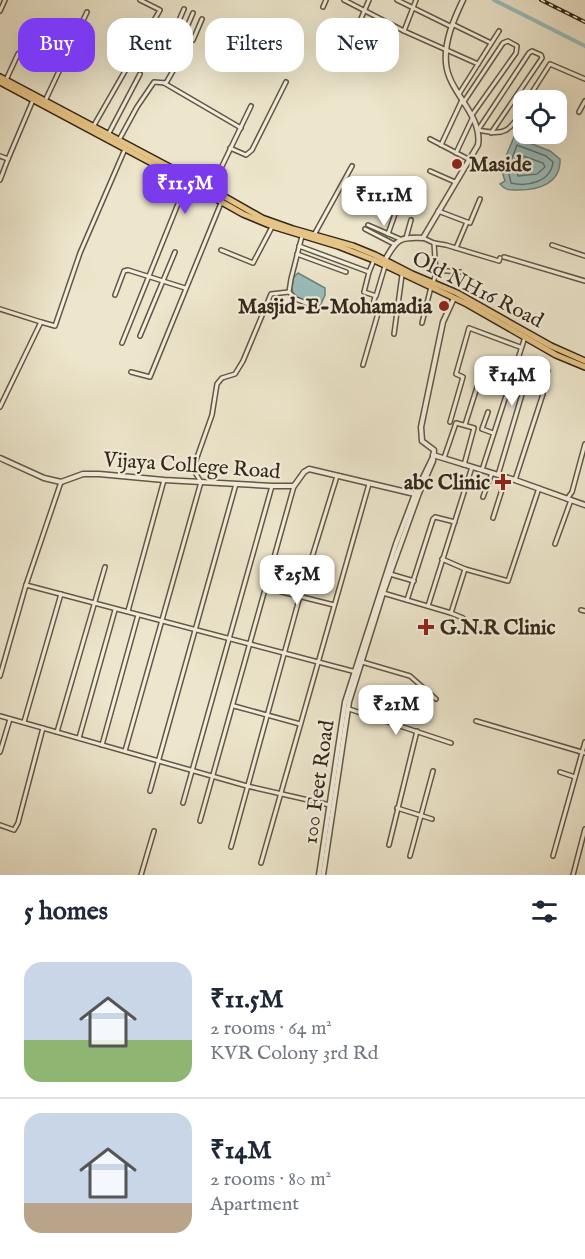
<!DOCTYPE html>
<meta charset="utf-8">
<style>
:root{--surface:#fff;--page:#f6f6f7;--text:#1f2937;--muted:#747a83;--line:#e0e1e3;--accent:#7c3aed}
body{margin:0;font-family:"IM FELL English",serif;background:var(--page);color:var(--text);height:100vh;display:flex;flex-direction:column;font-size:22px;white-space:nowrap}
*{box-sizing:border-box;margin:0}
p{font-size:20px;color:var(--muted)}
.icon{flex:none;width:33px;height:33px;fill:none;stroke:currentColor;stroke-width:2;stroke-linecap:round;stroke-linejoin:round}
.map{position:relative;height:875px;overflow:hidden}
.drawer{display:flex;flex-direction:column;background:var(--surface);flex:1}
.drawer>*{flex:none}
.banner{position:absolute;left:18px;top:18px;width:549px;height:54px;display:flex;gap:12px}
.buttons{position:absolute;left:513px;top:90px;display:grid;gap:12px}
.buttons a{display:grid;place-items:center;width:54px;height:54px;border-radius:12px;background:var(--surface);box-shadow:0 6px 24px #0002;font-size:30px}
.price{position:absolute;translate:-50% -51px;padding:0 14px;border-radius:12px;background:#fff;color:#222;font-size:20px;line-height:39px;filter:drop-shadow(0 2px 3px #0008)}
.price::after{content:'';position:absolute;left:50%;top:36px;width:18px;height:14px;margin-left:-9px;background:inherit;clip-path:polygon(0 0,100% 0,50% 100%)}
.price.active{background:var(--accent);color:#fff}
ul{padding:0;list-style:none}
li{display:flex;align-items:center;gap:18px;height:150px;padding:0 24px}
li+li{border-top:2px solid var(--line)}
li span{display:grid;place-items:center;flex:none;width:168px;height:120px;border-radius:18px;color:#555}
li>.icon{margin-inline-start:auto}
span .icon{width:72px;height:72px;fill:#fffc;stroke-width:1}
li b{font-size:26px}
h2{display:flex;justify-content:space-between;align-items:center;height:72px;padding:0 24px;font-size:26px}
.tag{padding:0 21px;border-radius:18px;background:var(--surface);box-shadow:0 6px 24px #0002;font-size:21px;line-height:54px}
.tag.active{background:var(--accent);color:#fff}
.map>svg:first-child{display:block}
.water{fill:#9abebd;stroke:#71827b;stroke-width:1.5}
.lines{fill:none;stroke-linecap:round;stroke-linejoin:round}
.shore{stroke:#66726b;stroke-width:1.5}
.canal{stroke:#9abebd;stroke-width:4}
.minor-casing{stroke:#625746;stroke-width:6}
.tertiary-casing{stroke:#625746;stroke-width:7}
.primary-casing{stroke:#332719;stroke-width:8}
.minor{stroke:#f3efde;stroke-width:3}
.tertiary{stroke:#f3efde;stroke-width:4}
.primary{stroke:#e6c386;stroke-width:5}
.rail-casing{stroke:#332719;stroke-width:4}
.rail{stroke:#f3efde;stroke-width:1.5;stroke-dasharray:4.5;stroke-linecap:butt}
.poi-dot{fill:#8f2418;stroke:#f3efde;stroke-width:2}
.labels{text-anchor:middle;stroke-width:4.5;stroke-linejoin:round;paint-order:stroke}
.poi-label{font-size:21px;font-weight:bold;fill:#332719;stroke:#f3efde;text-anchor:start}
.street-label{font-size:21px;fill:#332719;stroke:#f3efde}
</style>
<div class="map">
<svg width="585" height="875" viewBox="0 0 585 875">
<rect width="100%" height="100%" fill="#ede6cc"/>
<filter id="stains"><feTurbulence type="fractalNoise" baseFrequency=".00333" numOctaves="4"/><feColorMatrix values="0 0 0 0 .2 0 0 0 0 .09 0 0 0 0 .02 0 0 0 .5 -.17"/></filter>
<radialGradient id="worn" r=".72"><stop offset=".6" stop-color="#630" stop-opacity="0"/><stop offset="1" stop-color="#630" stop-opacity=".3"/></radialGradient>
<g class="water">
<path d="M514,137L550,151L560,159C561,184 538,190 518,190C510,190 506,191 500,184L505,181L501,168Z"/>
<polygon points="298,273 325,288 325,295 320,306 294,297 292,290 293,278"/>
</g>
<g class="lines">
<g class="shore">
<path d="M517,145L546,156L553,162C551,182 527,187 511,183L508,169Z"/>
<polygon points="523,156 543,163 545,167 537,174 518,176 516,169"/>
</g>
<polyline class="canal" points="494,0 585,46"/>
<g class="minor-casing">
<g id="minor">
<polyline points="344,0 404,31 478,64"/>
<polyline points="397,0 452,27"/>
<polyline points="323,7 326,0"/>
<polyline points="0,11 5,0"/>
<polyline points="360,21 369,0"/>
<polyline points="154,22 193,40 202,19"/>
<polyline points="452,24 491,43"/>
<polyline points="404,31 416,0"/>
<polyline points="174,32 184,9"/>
<polyline points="183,36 193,13"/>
<polyline points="6,80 18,54 26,48 63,63"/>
<polyline points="164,83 241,128"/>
<polyline points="459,94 499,31"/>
<polyline points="527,100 550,64 585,79"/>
<polyline points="45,101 87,12"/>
<polyline points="463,103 503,43 508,41 517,46 516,53 472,115"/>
<polyline points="579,112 585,101"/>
<polyline points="93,127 160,10 140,0"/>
<polyline points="109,133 140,74"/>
<path d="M491,133L542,58L541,55L532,51L529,53L478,130C506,136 509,132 524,107"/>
<polyline points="430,139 470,160"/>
<polyline points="119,140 137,107 154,82 166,83 188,45"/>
<polyline points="441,145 462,100"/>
<polyline points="230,148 246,155 252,150 286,82"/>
<polyline points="456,153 472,119"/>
<polyline points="0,156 8,159 33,100"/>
<polyline points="430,171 455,182"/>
<polyline points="0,180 8,159"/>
<polyline points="211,189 251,106"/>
<polyline points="438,211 467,222"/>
<polyline points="368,225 400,239"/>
<polyline points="365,229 394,244"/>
<polyline points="388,234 401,197 407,194 415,199"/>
<polyline points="314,235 352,166"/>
<polyline points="302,236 291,279 289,292 296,299 316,307"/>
<polyline points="406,238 411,220"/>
<polyline points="423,238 434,243 446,245 499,261 500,258"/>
<polyline points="552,245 585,256"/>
<polyline points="299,246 369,272 364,292 376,296 385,266"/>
<polyline points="456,248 467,222 470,223 480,199"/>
<polyline points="221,250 253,263 272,227"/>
<polyline points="297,254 346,272"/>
<polyline points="504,257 585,281"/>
<polyline points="435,270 460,272"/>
<polyline points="369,272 374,260"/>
<polyline points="433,283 436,273 434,243"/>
<polyline points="115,295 124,271 128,270 185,288"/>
<polyline points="0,309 41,322"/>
<polyline points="422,323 431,287"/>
<polyline points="394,334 402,275"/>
<polyline points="140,336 175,252"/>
<polyline points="122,343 186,184"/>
<polyline points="516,361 548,371"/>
<polyline points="363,365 379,310 372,307 375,297"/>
<polyline points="131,372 150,377 221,203"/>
<polyline points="512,375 537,387 543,394 515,480"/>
<polyline points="0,407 41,322 55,326 80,253 125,149"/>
<polyline points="488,412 482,429 493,433"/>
<polyline points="450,422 463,377 456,374 469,328 520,347"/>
<polyline points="465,425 479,381"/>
<polyline points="444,458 456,423 474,428 464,465"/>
<polyline points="482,470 525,337"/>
<polyline points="498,475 526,381"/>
<polyline points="483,497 492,473"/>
<polyline points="567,499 572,492 585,444"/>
<polyline points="493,518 506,477"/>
<polyline points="555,544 571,500"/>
<polyline points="442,559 465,569 508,581 539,488"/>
<polyline points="390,574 414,581"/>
<polyline points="26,585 61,482"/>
<polyline points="266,588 334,605"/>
<polyline points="383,593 451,613 465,569"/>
<polyline points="407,600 433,519 435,517 455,522"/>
<polyline points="428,606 472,467"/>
<polyline points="581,610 585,611"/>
<polyline points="128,611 164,480"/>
<polyline points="451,613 463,618"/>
<polyline points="362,662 410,676 436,699"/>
<polyline points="0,676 26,585 356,672"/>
<polyline points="234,706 300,724"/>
<polyline points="349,709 451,743"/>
<polyline points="0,716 247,786 330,805"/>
<polyline points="476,721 585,753"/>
<polyline points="24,722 61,594"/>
<polyline points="57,732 105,567"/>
<polyline points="79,738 115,610"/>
<polyline points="102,745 138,615"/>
<polyline points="125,751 201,482 196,474 195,463 212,415 217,384 222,378 235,374 243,361 271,294 289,292"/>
<polyline points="0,752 10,719"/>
<polyline points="560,772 575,777"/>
<polyline points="150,791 236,484"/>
<polyline points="183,803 272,486"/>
<polyline points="397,808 432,819"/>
<polyline points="200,821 294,486"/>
<polyline points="0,825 14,830 18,823 43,728"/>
<polyline points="389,845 417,731"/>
<polyline points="231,847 300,596 337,476"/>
<polyline points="410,856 433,771"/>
<polyline points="553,856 585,742"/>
<polyline points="261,863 369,484"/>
<polyline points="141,875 154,831"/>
<polyline points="573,875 585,829"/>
</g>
</g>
<g class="tertiary-casing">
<g id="tertiary">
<path d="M385,260C397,239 399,237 423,238L478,145C483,115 448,92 446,63C444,41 454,19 463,0"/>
<polyline points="433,455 515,480 585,505"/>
<polyline points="0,458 44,478 61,482 83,474 99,474 164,480 272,486 294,486 304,472 309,469 415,494"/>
<polyline points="319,875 345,702 396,544 415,494 433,457"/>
<polyline points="323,875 349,702 383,593 419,493 433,461 434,450 422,441 421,427 443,322 454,298"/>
</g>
</g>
<g class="primary-casing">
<g id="primary">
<polyline points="0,77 211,189 262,218 293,229 353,246 375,255 412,274 457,293 551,346 585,361"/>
<polyline points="0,82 163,169 243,214 272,226 338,246 374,260 467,304 556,355 585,367"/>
</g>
</g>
<use href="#minor" class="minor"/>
<use href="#tertiary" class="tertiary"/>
<use href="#primary" class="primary"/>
<g class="rail-casing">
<polyline id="rail" points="541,0 585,22"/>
</g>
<use href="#rail" class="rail"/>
</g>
<g class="poi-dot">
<circle cx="457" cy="164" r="6"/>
<circle cx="444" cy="306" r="6"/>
<path d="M500 473h6v6h6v6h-6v6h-6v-6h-6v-6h6z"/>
<path d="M423 618h6v6h6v6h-6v6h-6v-6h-6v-6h6z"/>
</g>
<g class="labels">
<g class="poi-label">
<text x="469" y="171">Maside</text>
<text x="432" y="313" text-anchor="end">Masjid-E-Mohamadia</text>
<text x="490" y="489" text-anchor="end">abc Clinic</text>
<text x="440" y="634">G.N.R Clinic</text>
</g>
<g class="street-label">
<text transform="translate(478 289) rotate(27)" y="7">Old NH16 Road</text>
<text transform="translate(192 465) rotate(4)" y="7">Vijaya College Road</text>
<text transform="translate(318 782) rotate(-82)" y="7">100 Feet Road</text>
</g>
</g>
<rect width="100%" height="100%" filter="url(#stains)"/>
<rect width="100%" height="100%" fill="url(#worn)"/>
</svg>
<div class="buttons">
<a><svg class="icon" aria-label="locate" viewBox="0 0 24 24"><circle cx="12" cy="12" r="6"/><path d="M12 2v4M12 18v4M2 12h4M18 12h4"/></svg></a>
</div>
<b class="price active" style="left:185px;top:215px">₹11.5M</b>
<b class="price" style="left:384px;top:227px">₹11.1M</b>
<b class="price" style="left:512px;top:407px">₹14M</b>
<b class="price" style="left:297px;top:606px">₹25M</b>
<b class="price" style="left:396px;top:736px">₹21M</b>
<div class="banner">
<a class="tag active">Buy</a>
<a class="tag">Rent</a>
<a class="tag">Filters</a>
<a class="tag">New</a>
</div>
</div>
<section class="drawer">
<h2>5 homes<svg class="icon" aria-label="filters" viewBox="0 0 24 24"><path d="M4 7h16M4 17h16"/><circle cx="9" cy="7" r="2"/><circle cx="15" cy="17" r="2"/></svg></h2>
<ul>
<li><span style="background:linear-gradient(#c9d6e8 65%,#8fb573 0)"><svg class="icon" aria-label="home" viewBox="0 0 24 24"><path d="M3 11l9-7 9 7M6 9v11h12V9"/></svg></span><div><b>₹11.5M</b><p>2 rooms · 64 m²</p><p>KVR Colony 3rd Rd</p></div></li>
<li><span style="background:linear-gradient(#c9d6e8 75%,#b9a48a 0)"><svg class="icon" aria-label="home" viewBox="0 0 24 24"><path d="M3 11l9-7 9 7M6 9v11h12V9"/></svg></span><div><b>₹14M</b><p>2 rooms · 80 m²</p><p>Apartment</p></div></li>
</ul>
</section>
